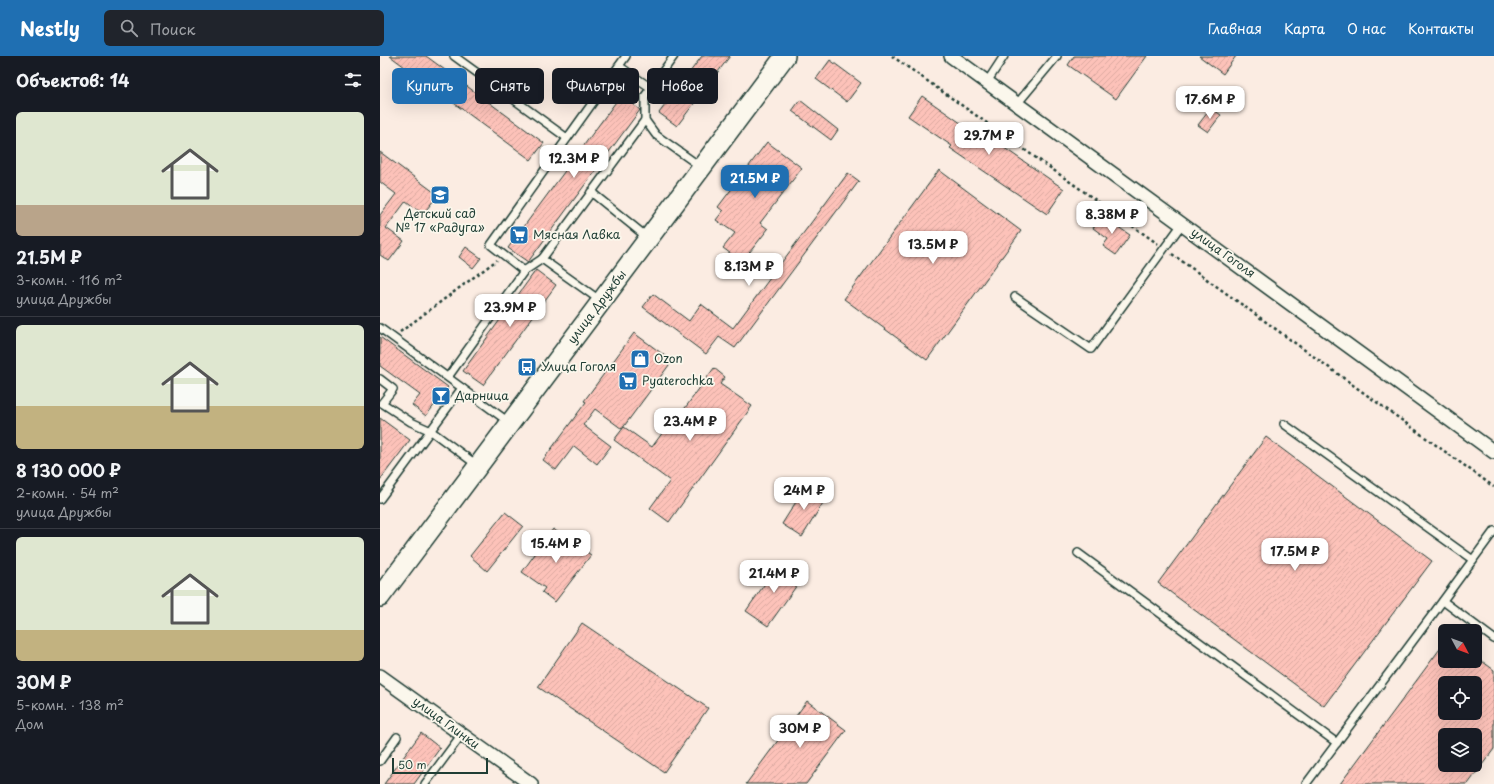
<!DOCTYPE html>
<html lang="ru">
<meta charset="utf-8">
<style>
:root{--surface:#171b24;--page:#20242c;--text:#f1f3f6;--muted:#9ea1a6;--line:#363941;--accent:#1f6fb2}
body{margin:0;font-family:"Playpen Sans",sans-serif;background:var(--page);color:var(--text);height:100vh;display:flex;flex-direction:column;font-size:15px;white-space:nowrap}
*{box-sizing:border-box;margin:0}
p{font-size:13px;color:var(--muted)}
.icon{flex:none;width:22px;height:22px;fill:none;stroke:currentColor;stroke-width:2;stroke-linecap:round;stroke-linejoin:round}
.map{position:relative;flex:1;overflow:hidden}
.drawer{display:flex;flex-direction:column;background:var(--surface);width:380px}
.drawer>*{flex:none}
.banner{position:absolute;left:12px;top:12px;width:380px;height:36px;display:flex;gap:8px}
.needle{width:26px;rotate:131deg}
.tools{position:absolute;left:1058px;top:568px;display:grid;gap:8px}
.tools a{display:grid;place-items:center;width:44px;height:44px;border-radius:6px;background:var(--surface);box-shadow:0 4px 16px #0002;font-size:20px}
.scale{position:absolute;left:12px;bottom:10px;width:96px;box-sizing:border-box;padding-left:4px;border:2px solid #1f3d34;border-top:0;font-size:11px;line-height:14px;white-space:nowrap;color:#1f3d34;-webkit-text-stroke:3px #fbf7ec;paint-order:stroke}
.price{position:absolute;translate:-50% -34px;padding:0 9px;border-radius:8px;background:#fff;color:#222;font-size:13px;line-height:26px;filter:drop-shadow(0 1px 2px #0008)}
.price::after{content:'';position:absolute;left:50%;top:24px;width:12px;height:9px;margin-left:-6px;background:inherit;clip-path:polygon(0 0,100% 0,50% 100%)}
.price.on{background:var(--accent);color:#fff}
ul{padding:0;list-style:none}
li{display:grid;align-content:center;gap:8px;height:212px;padding:0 16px}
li+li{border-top:1px solid var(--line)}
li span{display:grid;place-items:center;height:124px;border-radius:6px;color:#555}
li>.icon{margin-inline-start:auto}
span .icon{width:72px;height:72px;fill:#fffc;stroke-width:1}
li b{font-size:17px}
h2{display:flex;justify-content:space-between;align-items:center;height:48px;padding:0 16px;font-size:17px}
.pill{padding:0 14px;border-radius:6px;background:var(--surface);box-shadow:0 4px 16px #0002;font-size:14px;line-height:36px}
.pill.on{background:var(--accent);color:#fff}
header{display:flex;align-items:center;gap:24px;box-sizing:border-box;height:56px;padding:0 20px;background:var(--accent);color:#fff}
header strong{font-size:19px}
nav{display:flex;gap:22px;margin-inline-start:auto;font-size:14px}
.search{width:280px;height:36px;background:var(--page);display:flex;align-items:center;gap:10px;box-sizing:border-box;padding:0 14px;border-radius:6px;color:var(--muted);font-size:15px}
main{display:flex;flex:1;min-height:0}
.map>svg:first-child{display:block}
.building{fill:url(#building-hatch);stroke:#1f3d34;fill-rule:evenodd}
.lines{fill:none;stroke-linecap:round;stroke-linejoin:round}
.lane-casing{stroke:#1f3d34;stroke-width:10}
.street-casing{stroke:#1f3d34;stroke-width:16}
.secondary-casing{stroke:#1f3d34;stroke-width:22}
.path{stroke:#1f3d34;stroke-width:2.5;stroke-dasharray:3 3;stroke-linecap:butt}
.lane{stroke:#fbf7ec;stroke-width:7}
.street{stroke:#fbf7ec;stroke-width:13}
.secondary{stroke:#fbf7ec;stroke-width:19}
.labels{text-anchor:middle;stroke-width:3.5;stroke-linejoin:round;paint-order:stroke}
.poi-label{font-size:12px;fill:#1f3d34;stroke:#fbf7ec;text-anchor:start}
.street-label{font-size:12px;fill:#1f3d34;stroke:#fbf7ec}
</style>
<header>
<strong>Nestly</strong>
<div class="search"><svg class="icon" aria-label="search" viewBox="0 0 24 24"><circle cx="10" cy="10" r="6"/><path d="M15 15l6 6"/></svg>Поиск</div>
<nav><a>Главная</a><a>Карта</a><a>О нас</a><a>Контакты</a></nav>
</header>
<main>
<section class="drawer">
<h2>Объектов: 14<svg class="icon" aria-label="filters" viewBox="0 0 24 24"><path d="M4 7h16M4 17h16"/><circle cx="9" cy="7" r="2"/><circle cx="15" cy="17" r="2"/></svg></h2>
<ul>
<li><span style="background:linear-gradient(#dfe7d0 75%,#b9a48a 0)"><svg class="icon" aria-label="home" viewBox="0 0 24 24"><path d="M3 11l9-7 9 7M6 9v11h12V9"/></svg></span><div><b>21.5M ₽</b><p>3-комн. · 116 m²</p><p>улица Дружбы</p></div></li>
<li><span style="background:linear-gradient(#dfe7d0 65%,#c2b280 0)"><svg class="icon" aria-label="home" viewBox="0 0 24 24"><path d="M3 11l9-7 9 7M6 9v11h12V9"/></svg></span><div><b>8 130 000 ₽</b><p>2-комн. · 54 m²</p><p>улица Дружбы</p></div></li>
<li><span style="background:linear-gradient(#dfe7d0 75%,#c2b280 0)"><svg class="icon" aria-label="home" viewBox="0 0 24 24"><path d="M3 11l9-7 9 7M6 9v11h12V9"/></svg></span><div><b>30M ₽</b><p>5-комн. · 138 m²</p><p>Дом</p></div></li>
</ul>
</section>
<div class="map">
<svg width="1114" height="728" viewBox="0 0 1114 728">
<defs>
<pattern id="building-hatch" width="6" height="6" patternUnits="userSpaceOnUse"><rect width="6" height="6" fill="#fdc2b9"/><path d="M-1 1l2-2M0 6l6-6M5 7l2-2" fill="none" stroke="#d8a8a0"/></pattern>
</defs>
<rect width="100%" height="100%" fill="#fbece2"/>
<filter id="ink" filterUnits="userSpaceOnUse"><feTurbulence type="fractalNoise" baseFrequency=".025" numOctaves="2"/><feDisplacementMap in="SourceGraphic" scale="8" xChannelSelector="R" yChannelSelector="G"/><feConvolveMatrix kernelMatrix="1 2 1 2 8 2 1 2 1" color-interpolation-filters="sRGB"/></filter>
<g filter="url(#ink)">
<g class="building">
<polygon points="10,0 46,0 164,87 151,104"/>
<polygon points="322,0 350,0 297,70 279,57"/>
<polygon points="694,0 767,0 736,43 688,9"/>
<polygon points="819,0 856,0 843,18"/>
<polygon points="450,4 481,27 467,46 436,23"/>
<polygon points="241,39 260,54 148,206 128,192"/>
<polygon points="542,40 585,70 588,67 684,133 667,158 570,92 572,90 528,60"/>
<polygon points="420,44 458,74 451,84 412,55"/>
<polygon points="831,52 841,59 828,76 818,69"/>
<polygon points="387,86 422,112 380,167 388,173 362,206 343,192 355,177 336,164 343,155 338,151"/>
<polygon points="0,96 58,139 43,158 26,145 6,172 24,185 9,205 0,199 0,159 16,138 0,126"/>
<polygon points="559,114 641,175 547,304 464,243"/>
<polygon points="468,117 479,125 355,292 339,281 326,298 263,251 273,238 309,265 321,248 353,272"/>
<polygon points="722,160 750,179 736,199 723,190 728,183 713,172"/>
<polygon points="86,191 101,202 93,212 79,201"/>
<polygon points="156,214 176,229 103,329 83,315"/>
<polygon points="254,277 292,305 242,373 215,353 203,369 231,390 217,408 194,390 176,414 163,404 206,346 204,345"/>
<polygon points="0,281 68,331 46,360 32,349 40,339 0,310"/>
<polygon points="334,312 345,321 340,328 372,350 289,466 270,452 290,425 234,384 244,371 272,391 297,357 300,359"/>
<polygon points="0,362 30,384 0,424"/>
<polygon points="886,381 1052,505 944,650 778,527"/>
<polygon points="426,430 446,442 422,481 402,468"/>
<polygon points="125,456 143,470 107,515 90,500"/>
<polygon points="173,473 211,499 175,546 162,536 165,532 142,516"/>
<polygon points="400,506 422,522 388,570 366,555"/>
<polygon points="202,567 328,652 284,716 158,631"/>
<path d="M1065,586V605H1095V600L1114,614V693L1102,709L1088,728H960ZM1065,627H1095V657H1065ZM1065,679H1095V709H1065Z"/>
<polygon points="427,645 466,674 426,728 366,728"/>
<polygon points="41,677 60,692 34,728 4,728"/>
</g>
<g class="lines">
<g class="lane-casing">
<g id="lane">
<polyline points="74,0 187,82"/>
<polyline points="294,0 265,40 265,64 276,79 321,111"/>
<polyline points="239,10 271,32"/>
<polyline points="607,26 624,0"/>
<polyline points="637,48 677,0"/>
<polyline points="211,136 268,182"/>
<polyline points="144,215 111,189 246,0"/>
<polyline points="635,241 711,293 802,168"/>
<polyline points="221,245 162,203 265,64"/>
<polyline points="0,272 130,367"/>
<polyline points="68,321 144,215 162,203"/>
<polyline points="0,323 13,333 2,347 31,366 51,375 97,409"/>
<polyline points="904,368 1093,504"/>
<polyline points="0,443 82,332"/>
<polyline points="698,497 957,687"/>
<polyline points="1063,545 1114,583"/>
<polyline points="0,705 17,681"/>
<polyline points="45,728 82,678"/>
<polyline points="926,728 1056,554 1114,475"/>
</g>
</g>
<g class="street-casing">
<g id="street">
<polyline points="571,0 1114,396"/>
<polyline points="0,620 151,728"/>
</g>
</g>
<g class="secondary-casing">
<polyline id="secondary" points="0,541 405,0"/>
</g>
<g class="path">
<polyline points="512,0 778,188"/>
<polyline points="792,198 1114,431"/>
<polyline points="20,276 117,204"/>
</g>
<use href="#lane" class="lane"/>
<use href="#street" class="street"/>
<use href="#secondary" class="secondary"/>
</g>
</g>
<defs>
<g id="school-square" transform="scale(1)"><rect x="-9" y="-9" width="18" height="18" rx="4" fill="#1f6fb2" stroke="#fbf7ec"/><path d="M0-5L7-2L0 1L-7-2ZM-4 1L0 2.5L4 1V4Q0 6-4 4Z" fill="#fff"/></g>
<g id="supermarket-square" transform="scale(1)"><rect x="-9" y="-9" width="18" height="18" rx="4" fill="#1f6fb2" stroke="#fbf7ec"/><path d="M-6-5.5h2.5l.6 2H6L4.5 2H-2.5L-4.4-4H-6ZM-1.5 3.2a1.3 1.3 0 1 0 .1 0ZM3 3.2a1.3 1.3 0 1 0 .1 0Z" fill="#fff"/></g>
<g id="shop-square" transform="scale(1)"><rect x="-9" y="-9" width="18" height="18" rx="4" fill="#1f6fb2" stroke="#fbf7ec"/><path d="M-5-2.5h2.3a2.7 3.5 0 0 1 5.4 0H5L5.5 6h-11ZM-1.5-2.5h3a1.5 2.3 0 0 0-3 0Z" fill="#fff"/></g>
<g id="bus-square" transform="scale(1)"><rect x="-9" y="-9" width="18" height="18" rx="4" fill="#1f6fb2" stroke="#fbf7ec"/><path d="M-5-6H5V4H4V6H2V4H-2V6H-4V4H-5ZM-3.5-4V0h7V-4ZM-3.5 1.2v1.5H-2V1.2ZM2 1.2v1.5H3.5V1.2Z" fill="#fff"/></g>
<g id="bar-square" transform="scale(1)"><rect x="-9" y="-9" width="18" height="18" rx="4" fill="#1f6fb2" stroke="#fbf7ec"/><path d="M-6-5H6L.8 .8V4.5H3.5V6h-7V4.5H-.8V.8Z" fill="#fff"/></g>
</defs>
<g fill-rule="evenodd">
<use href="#school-square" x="60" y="139"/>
<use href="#supermarket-square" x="139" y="179"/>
<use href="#shop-square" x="260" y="303"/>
<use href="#bus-square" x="147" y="311"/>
<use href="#supermarket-square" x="248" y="325"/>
<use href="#bar-square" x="61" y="340"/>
</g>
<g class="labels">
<g class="poi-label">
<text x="60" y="162" text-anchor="middle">Детский сад<tspan x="60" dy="14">№ 17 «Радуга»</tspan></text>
<text x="153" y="183">Мясная Лавка</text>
<text x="274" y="307">Ozon</text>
<text x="161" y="315">Улица Гоголя</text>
<text x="262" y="329">Pyaterochka</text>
<text x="75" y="344">Дарница</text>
</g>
<g class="street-label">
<text transform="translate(843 197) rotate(36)" y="4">улица Гоголя</text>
<text transform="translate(217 251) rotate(-53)" y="4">улица Дружбы</text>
<text transform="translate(66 667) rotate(36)" y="4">улица Глинки</text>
</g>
</g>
</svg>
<div class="tools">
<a><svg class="needle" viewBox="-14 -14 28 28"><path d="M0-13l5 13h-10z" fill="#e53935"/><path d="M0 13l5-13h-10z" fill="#9ea1a6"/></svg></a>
<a><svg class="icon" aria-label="locate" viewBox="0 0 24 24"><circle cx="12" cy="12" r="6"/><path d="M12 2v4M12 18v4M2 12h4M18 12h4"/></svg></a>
<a><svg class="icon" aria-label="layers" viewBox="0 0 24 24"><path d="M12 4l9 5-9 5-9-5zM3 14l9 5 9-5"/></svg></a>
</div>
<div class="scale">50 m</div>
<b class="price" style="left:830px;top:64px">17.6M ₽</b>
<b class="price" style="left:609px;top:100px">29.7M ₽</b>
<b class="price" style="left:194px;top:123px">12.3M ₽</b>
<b class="price on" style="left:375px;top:143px">21.5M ₽</b>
<b class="price" style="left:732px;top:179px">8.38M ₽</b>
<b class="price" style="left:553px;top:209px">13.5M ₽</b>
<b class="price" style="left:369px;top:231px">8.13M ₽</b>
<b class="price" style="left:130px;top:272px">23.9M ₽</b>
<b class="price" style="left:310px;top:386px">23.4M ₽</b>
<b class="price" style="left:424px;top:455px">24M ₽</b>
<b class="price" style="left:176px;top:508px">15.4M ₽</b>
<b class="price" style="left:915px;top:516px">17.5M ₽</b>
<b class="price" style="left:394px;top:538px">21.4M ₽</b>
<b class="price" style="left:420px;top:693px">30M ₽</b>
<div class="banner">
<a class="pill on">Купить</a>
<a class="pill">Снять</a>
<a class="pill">Фильтры</a>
<a class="pill">Новое</a>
</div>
</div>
</main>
